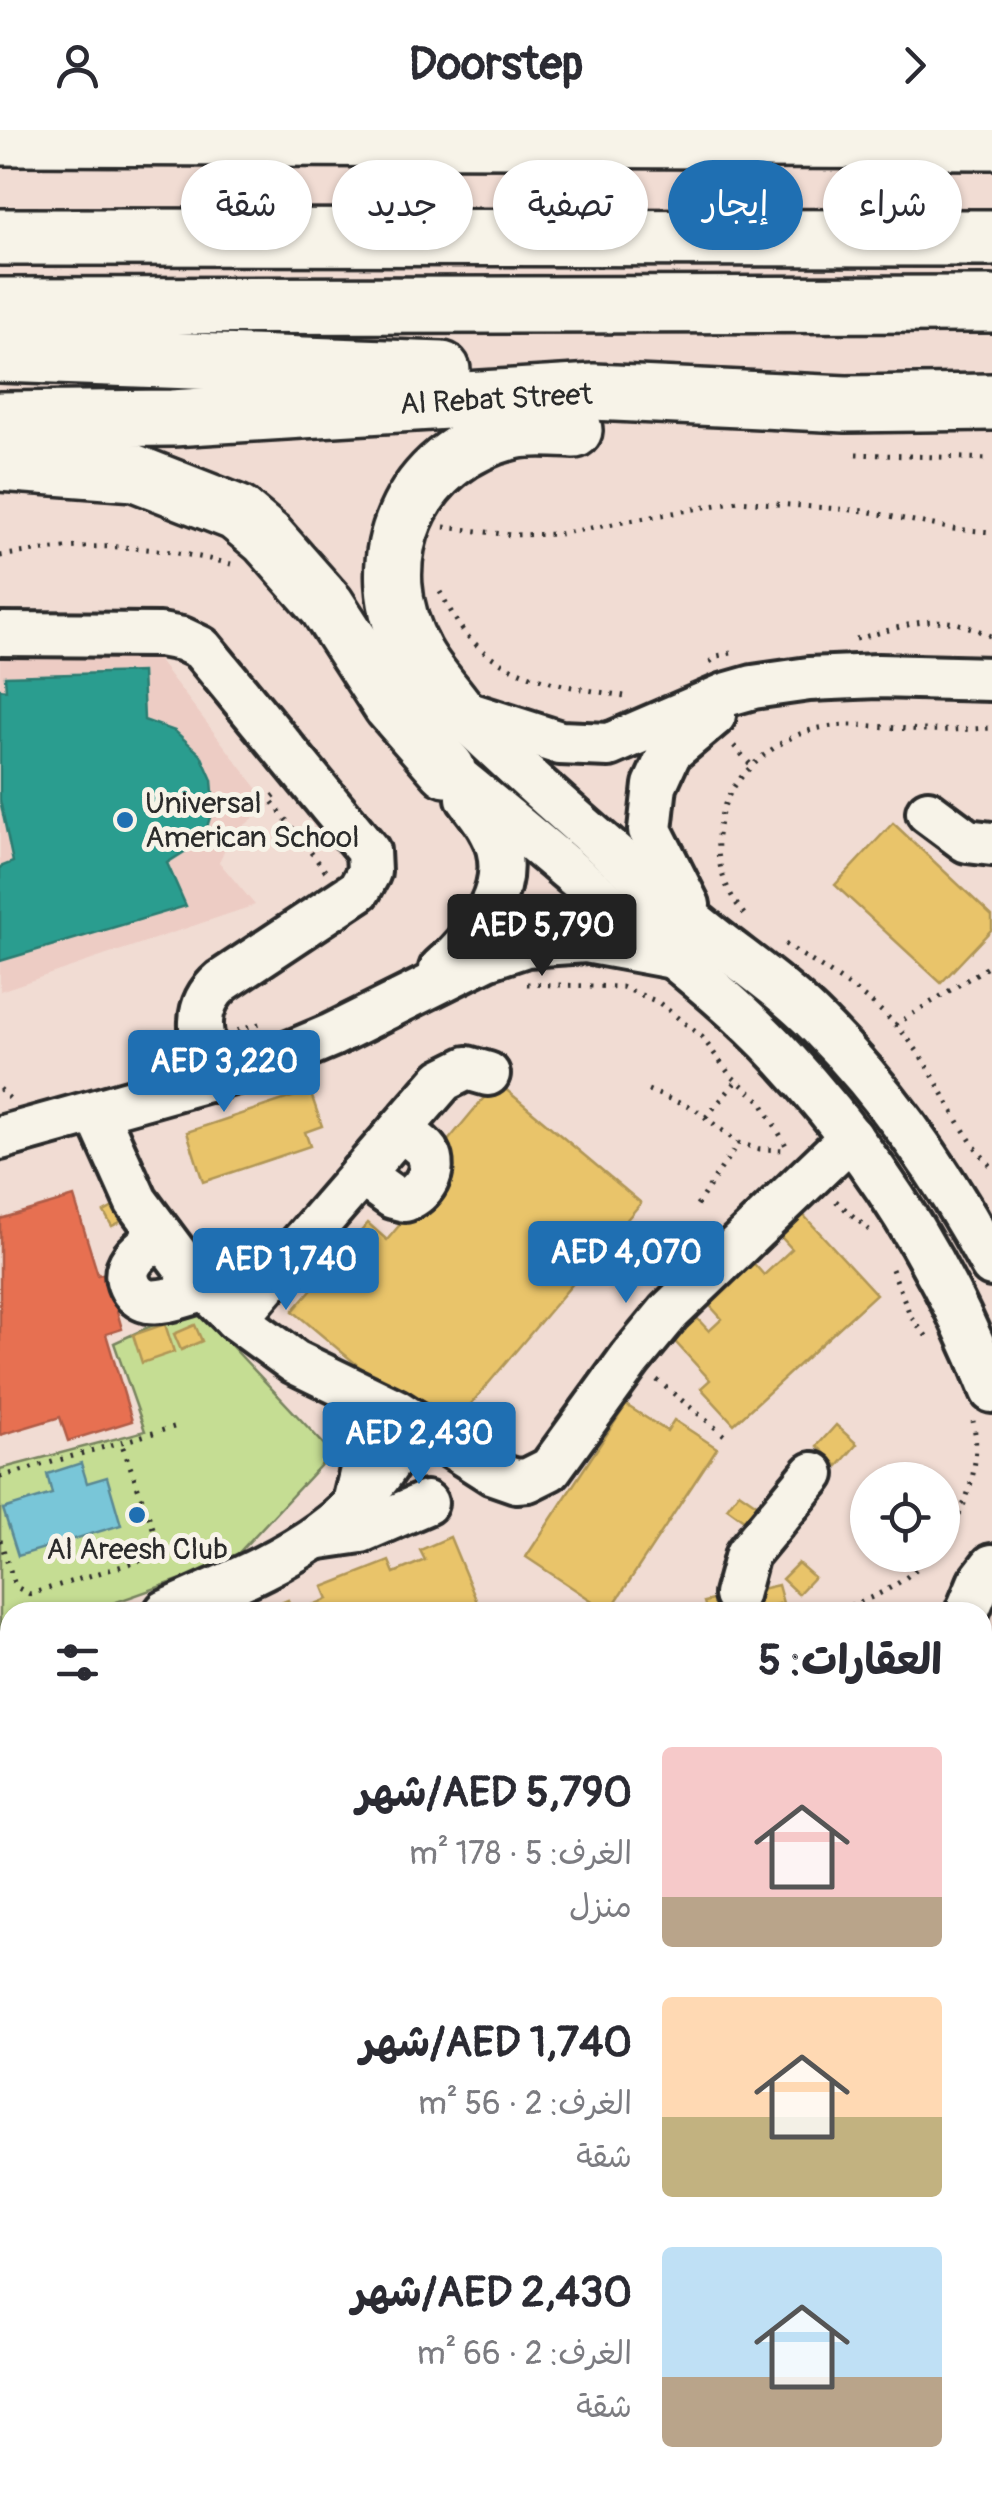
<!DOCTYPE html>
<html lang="ar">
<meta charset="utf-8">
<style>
:root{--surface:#fff;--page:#f2f2f3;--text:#2b2b33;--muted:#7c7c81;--accent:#1f6fb2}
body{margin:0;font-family:Pangolin,"Playpen Sans Arabic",sans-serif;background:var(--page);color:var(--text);direction:rtl;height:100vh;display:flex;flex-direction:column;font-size:38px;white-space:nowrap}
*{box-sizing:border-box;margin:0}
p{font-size:32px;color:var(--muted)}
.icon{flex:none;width:55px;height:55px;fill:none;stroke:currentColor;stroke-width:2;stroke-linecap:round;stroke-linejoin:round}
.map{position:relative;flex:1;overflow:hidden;direction:ltr}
.panel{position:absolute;left:0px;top:1472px;width:992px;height:892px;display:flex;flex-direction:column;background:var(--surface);border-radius:30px 30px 0 0;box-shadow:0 2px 8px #0004;direction:rtl}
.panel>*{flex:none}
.hud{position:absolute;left:30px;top:30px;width:932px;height:90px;direction:rtl;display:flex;gap:20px}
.buttons{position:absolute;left:850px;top:1332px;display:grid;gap:20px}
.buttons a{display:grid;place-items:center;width:110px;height:110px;border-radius:50%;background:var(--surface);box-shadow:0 2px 8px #0004;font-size:50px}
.price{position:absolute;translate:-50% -85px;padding:0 22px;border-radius:10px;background:var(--accent);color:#fff;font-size:32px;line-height:65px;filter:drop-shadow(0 2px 5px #0008)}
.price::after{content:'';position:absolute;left:50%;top:60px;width:30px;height:22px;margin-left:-15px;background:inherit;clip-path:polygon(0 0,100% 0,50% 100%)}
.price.on{background:#222;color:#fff}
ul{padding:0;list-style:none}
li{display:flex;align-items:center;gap:30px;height:250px;padding:0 50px}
li span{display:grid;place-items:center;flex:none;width:280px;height:200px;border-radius:10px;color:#555}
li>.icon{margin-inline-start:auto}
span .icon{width:120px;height:120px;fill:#fffc;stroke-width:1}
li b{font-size:42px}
h2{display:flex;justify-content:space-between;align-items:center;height:120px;padding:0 50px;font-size:42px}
.pill{padding:0 35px;border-radius:45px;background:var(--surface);box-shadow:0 2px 8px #0004;font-size:35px;line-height:90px}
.pill.on{background:var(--accent);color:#fff}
header{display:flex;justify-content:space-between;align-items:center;height:130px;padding:0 50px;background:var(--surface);font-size:45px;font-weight:700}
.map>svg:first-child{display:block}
.built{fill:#edccc4}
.green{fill:#c5dd93;stroke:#78845f;stroke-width:2.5}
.water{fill:#79c6d8;stroke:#5a8893;stroke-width:2.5}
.homes{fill:#e9c46a;stroke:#b09657;stroke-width:2.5}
.shops{fill:#e76f51;stroke:#af5b46;stroke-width:2.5}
.schools{fill:#2a9d8f;stroke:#2a7b71;stroke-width:2.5}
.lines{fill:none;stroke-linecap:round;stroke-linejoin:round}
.minor-casing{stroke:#2b2b2b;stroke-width:50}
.highway-casing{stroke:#2b2b2b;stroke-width:62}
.path{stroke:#2b2b2b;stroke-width:5;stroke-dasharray:2.5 8;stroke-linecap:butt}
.minor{stroke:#f7f3e8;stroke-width:42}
.highway{stroke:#f7f3e8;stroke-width:55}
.poi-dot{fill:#1f6fb2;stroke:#f7f3e8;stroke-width:4}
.labels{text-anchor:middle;stroke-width:10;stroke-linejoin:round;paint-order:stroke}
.street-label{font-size:30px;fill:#2b2b2b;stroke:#f7f3e8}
.poi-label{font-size:30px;fill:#2b2b2b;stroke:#f7f3e8;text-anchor:start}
</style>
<header><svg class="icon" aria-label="forward" viewBox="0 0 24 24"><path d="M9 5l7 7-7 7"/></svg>Doorstep<svg class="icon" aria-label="person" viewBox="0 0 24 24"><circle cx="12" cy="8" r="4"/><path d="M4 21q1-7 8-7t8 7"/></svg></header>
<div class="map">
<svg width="992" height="2363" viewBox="0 0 992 2363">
<rect width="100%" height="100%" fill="#f1dcd3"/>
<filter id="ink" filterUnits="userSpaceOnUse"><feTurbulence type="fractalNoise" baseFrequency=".01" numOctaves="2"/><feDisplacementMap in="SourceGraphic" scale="20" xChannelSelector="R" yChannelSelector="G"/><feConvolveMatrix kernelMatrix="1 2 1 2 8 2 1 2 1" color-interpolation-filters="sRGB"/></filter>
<g filter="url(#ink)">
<polygon class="built" points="0,526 155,526 270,675 231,706 219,732 255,775 0,861"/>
<g class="green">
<polygon points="194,1176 332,1323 230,1432 88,1482 10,1482 10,1517 0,1524 0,1339 145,1301 114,1213"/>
<polygon points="983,1634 992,1635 992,2363 0,2363 0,2008 10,2001 10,2355 982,2355"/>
</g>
<g class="water">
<polygon points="81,1333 87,1353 107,1347 121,1395 18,1426 3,1379 52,1364 47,1344"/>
<polygon points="983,1852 992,1854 992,2363 912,2363 915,2355 982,2355"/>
</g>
<g class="homes">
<polygon points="893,693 992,786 992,799 941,853 835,755"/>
<polygon points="497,952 641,1073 443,1307 293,1181 368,1093 387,1110 450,1035 437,1024"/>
<polygon points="310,961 322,996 305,1002 310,1016 203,1052 187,1002"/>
<polygon points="119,1074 126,1089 112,1096 104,1082"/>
<polygon points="797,1078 876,1164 734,1294 701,1258 710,1250 668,1204 692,1183 709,1201 722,1189 703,1168 748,1127 764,1145 792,1119 774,1099"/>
<polygon points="165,1194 174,1222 142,1233 133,1205"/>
<polygon points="195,1195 202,1211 181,1220 174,1204"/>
<polygon points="626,1275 667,1301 674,1290 717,1318 609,1482 526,1427"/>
<polygon points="836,1295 857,1314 838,1336 817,1316"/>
<polygon points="739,1362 764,1379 752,1396 727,1378"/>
<polygon points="450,1407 477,1472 470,1475 473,1482 295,1482 328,1469 323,1457 389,1431 394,1443 425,1430 420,1420"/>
<polygon points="798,1433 814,1447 798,1464 782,1449"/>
<polygon points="778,1455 783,1473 742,1482 707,1482 704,1472"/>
<polygon points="288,1470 293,1482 262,1482 262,1481"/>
<polygon points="0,1661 10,1680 10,1748 4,1752 0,1747"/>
</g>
<polygon class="shops" points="74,1067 98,1145 106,1143 122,1199 106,1204 132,1291 68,1311 60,1287 0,1305 0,1089"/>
<polygon class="schools" points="142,542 144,590 175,601 201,625 212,650 214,674 207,697 192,717 167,733 186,776 0,831 0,737 13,732 0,670 0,559 6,560 5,546"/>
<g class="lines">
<g class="minor-casing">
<g id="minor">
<path d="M0,504L160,505L182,509L201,518L368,721L369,742L359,760L222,851C188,880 203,913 213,950"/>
<path d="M456,580C533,655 613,724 695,793C737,828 781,856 819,895C889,966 945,1047 992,1135"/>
<polyline points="466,583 560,613 609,615 725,565 753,557 809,549 878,546 992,549"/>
<path d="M447,639C509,689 568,740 629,791C682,834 737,877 783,927C874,1025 944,1137 992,1261"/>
<polyline points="928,682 967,711 992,714"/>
<polyline points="688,775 650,700 655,655 670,622 714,585"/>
<path d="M441,839C477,807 520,752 491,701C485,689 476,679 468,668"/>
<polyline points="96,982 136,1071 189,1142 236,1189 295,1232 396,1281 493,1343 516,1351 528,1350 550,1339 630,1229 669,1182 851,1007"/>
<polyline points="0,1008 261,935 332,905 487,828 526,815 586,811 668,826"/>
<path d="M361,1044L393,1067L405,1070C423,1063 438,1041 427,1022C421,1013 408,1006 400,1000"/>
<path d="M161,1105C146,1117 119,1132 130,1156C133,1163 140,1169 148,1171C165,1174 189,1163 205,1160"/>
<polyline points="236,1189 443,950 467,938 488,944"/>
<polyline points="354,1373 366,1323 363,1267"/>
<polyline points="320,1407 361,1401 426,1373"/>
<polyline points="736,1465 747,1424 813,1344"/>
<path d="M166,1482C272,1434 360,1405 412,1291"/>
<polyline points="967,1482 979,1453 992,1436"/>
<polyline points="982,1567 992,1579"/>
<polyline points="0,1573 10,1568"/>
<polyline points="982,1686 992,1685"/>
<polyline points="0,1837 10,1831"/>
<polyline points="0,1906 10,1899"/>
</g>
</g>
<g class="highway-casing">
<g id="highway">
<polyline points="0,7 992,11"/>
<polyline points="0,107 992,108"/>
<polyline points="0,176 992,174"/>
<polyline points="0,224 442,240"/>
<polyline points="0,290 172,288 594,262 846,274 992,272"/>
<polyline points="0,333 135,343 237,383 267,408 327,476 391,575 447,639"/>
<path d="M456,580C443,562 426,544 415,524C363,432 409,325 513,301C531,297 555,299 574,300"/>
</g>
</g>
<g class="path">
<polyline points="856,324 992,329"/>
<polyline points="444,397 511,405 559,404 738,371 865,381 953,399 992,402"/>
<path d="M0,426C87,412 144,413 231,434"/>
<path d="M440,462C448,475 455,491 465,503C505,551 572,557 630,567"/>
<path d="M856,509C914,495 935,478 992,507"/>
<polyline points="710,532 717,526 736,522"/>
<polyline points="734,616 752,636"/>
<polyline points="275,665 270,669 326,742"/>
<path d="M744,784C720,754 712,720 722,683C728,660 744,642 762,627C815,583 860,596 923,600C946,601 969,599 992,598"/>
<path d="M785,814C830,844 879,870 912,914C943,955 955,998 992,1037"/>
<polyline points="527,854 622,857 658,872 702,907 730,945 761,971 788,1019"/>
<polyline points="895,895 992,834"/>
<polyline points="237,901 265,892"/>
<polyline points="0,959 12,971"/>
<polyline points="648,960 696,980 738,1013 760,1019 788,1020"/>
<polyline points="706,987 736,952"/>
<polyline points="836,1071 869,1100"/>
<polyline points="697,1075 738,1013"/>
<polyline points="892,1139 911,1187 931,1212"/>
<polyline points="657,1250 728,1308"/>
<polyline points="0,1347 181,1295"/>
<polyline points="0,1410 14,1452 18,1458 30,1464 145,1429 154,1420 156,1406 121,1312"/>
<path d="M942,1411C968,1379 982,1331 973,1291"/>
<path d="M830,1482C870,1470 902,1457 930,1425"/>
<polyline points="982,1622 992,1625"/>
<polyline points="0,1791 10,1785"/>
<polyline points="982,1836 992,1838"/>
<polyline points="0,1981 10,1971"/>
<polyline points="0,2099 10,2079"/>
<polyline points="982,2198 992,2199"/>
<polyline points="0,2306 10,2333"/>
<polyline points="10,2363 11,2355"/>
<polyline points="446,2363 448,2355"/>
</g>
<use href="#minor" class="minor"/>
<use href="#highway" class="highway"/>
</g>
</g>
<g class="poi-dot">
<circle cx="125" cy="690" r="10"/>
<circle cx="137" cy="1385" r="10"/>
</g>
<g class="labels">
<g class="street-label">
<text transform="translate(496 269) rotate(-3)" y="10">Al Rebat Street</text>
</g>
<g class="poi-label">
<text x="145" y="683">Universal<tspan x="145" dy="34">American School</tspan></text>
<text x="137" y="1429" text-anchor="middle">Al Areesh Club</text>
</g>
</g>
</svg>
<div class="buttons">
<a><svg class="icon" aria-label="locate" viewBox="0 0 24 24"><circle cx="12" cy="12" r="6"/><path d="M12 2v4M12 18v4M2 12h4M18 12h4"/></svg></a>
</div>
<b class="price on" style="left:542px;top:849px">AED 5,790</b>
<b class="price" style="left:224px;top:985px">AED 3,220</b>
<b class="price" style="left:626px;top:1176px">AED 4,070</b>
<b class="price" style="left:286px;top:1183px">AED 1,740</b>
<b class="price" style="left:419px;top:1357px">AED 2,430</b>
<div class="hud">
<a class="pill">شراء</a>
<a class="pill on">إيجار</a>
<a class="pill">تصفية</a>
<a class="pill">جديد</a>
<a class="pill">شقة</a>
</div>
<section class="panel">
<h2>العقارات: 5<svg class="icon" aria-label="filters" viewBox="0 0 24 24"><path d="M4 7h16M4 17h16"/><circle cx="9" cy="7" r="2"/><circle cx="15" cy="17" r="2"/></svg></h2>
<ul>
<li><span style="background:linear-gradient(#f6c9c9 75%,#b9a48a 0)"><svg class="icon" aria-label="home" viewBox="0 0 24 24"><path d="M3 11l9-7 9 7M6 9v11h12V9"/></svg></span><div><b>AED 5,790/شهر</b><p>الغرف: 5 · 178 m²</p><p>منزل</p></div></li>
<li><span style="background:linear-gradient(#ffd9b3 60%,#c2b280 0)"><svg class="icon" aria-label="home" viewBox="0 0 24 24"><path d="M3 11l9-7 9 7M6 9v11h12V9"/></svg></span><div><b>AED 1,740/شهر</b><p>الغرف: 2 · 56 m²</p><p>شقة</p></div></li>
<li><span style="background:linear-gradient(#bfe0f5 65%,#b9a48a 0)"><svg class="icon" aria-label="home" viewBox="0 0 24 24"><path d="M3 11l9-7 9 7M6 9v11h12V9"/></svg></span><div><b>AED 2,430/شهر</b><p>الغرف: 2 · 66 m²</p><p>شقة</p></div></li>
</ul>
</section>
</div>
